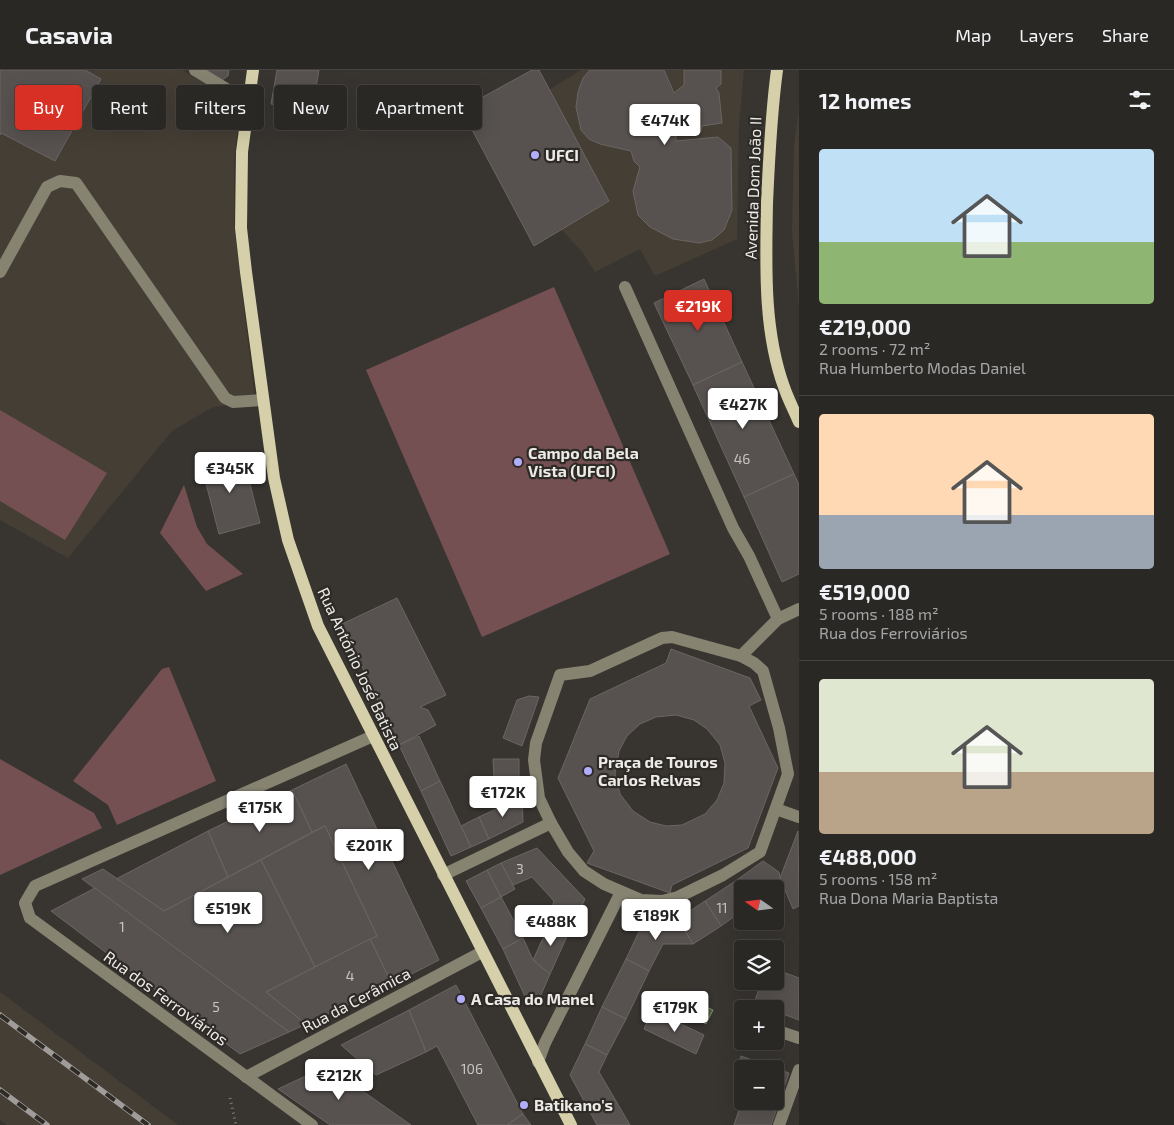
<!DOCTYPE html>
<meta charset="utf-8">
<style>
:root{--surface:#2a2825;--page:#32302d;--text:#f1f3f6;--muted:#a5a6a7;--line:#464442;--accent:#d93025}
body{margin:0;font-family:"Exo 2",sans-serif;background:var(--page);color:var(--text);height:100vh;display:flex;flex-direction:column;font-size:19px;white-space:nowrap}
*{box-sizing:border-box;margin:0}
p{font-size:16px;color:var(--muted)}
.icon{flex:none;width:28px;height:28px;fill:none;stroke:currentColor;stroke-width:2;stroke-linecap:round;stroke-linejoin:round}
.map{position:relative;flex:1;overflow:hidden}
.side{display:flex;flex-direction:column;background:var(--surface);width:375px}
.side>*{flex:none}
.guide{position:absolute;left:15px;top:15px;width:475px;height:45px;display:flex;gap:10px}
.needle{width:32px;rotate:284deg}
.tools{position:absolute;left:734px;top:810px;display:grid;gap:10px}
.tools a{display:grid;place-items:center;width:50px;height:50px;border-radius:5px;background:var(--surface);box-shadow:0 5px 20px #0002,0 0 0 1px var(--line);font-size:25px}
.price{position:absolute;translate:-50% -42px;padding:0 11px;border-radius:5px;background:#fff;color:#222;font-size:16px;line-height:32px;filter:drop-shadow(0 1px 2px #0008)}
.price::after{content:'';position:absolute;left:50%;top:30px;width:15px;height:11px;margin-left:-8px;background:inherit;clip-path:polygon(0 0,100% 0,50% 100%)}
.price.selected{background:var(--accent);color:#fff}
ul{padding:0;list-style:none}
li{display:grid;align-content:center;gap:10px;height:265px;padding:0 20px}
li+li{border-top:1px solid var(--line)}
li span{display:grid;place-items:center;height:155px;border-radius:5px;color:#555}
li>.icon{margin-inline-start:auto}
span .icon{width:90px;height:90px;fill:#fffc;stroke-width:1}
li b{font-size:21px}
h2{display:flex;justify-content:space-between;align-items:center;height:60px;padding:0 20px;font-size:21px}
.chip{padding:0 18px;border-radius:5px;background:var(--surface);box-shadow:0 5px 20px #0002,0 0 0 1px var(--line);font-size:18px;line-height:45px}
.chip.selected{background:var(--accent);color:#fff}
header{display:flex;align-items:center;gap:30px;box-sizing:border-box;height:70px;padding:0 25px;background:var(--surface);border-bottom:1px solid var(--line)}
header strong{font-size:24px}
nav{display:flex;gap:28px;margin-inline-start:auto;font-size:18px}
main{display:flex;flex:1;min-height:0}
.map>svg:first-child{display:block}
.built{fill:#453e35}
.green{fill:#745053}
.water{fill:#546540;stroke:#828d72}
.building{fill:#575250;stroke:#6b6563;fill-rule:evenodd}
.lines{fill:none;stroke-linecap:round;stroke-linejoin:round}
.path{stroke:#817e7a;stroke-width:3;stroke-dasharray:1 4;stroke-linecap:butt}
.minor{stroke:#868371;stroke-width:12}
.major{stroke:#d6d0aa;stroke-width:12}
.rail-casing{stroke:#9f9c99;stroke-width:5.5}
.rail{stroke:#2e2b27;stroke-width:4;stroke-dasharray:11;stroke-linecap:butt}
.poi-dot{fill:#b0aefa;stroke:#2e2b27;stroke-width:2}
.labels{text-anchor:middle;stroke-width:4.5;stroke-linejoin:round;paint-order:stroke}
.number-label{font-size:14px;fill:#c8c5c2}
.poi-label{font-size:16px;font-weight:bold;fill:#edebe8;stroke:#2e2b27;text-anchor:start}
.street-label{font-size:16px;fill:#edebe8;stroke:#2e2b27}
</style>
<header>
<strong>Casavia</strong>
<nav><a>Map</a><a>Layers</a><a>Share</a></nav>
</header>
<main>
<div class="map">
<svg width="799" height="1055" viewBox="0 0 799 1055">
<rect width="100%" height="100%" fill="#383531"/>
<g class="built">
<polygon points="0,0 182,0 241,33 234,92 234,155 255,331 213,337 172,361 68,488 0,450"/>
<polygon points="581,0 744,0 739,54 737,169 655,206 640,179 595,202 583,183 562,160 608,131 549,20"/>
<polygon points="799,39 799,236 792,162 794,76"/>
<polygon points="0,922 178,1055 7,1055 0,1050"/>
</g>
<g class="green">
<polygon points="554,217 670,484 482,567 366,300"/>
<polygon points="0,340 107,403 65,470 0,431"/>
<polygon points="184,415 197,457 207,474 243,504 206,521 160,463"/>
<polygon points="169,597 216,711 117,755 108,735 73,711 162,599"/>
<polygon points="0,689 94,743 102,758 0,805"/>
</g>
<polygon class="water" points="689,929 713,940 706,954 686,944 683,947 681,944"/>
<g class="building">
<polygon points="0,0 85,0 101,9 55,91 1,63 0,65"/>
<polygon points="206,0 229,0 228,6 222,10"/>
<polygon points="277,0 319,0 312,41 271,34"/>
<polygon points="532,0 539,0 609,131 534,176 461,39"/>
<polygon points="590,0 664,0 674,23 684,15 684,0 721,0 721,14 716,18 719,23 722,53 702,56 701,62 685,61 684,48 676,52 676,71 718,67 731,78 732,140 724,160 712,170 699,173 673,169 650,157 638,145 633,121 640,97 634,91 631,81 600,74 589,69 581,60 576,37 578,22 583,8"/>
<polygon points="704,209 742,292 693,315 654,233"/>
<polygon points="742,292 794,404 744,427 693,315"/>
<polygon points="242,383 260,453 219,464 201,394"/>
<polygon points="794,404 799,415 799,504 782,512 744,427"/>
<polygon points="397,528 446,625 420,637 428,640 436,655 399,675 342,554"/>
<path d="M671,579L750,608L761,630L749,636L778,698L748,778L672,815L670,823L587,793L594,781L558,708L590,629L666,593ZM676,645L694,650L707,659L720,675L725,693L724,713L717,730L705,744L682,755L666,756L650,752L633,741L620,724L615,704L619,681L627,666L640,654L656,647Z"/>
<polygon points="529,626 539,627 522,676 503,668 517,630"/>
<polygon points="419,666 440,711 421,721 399,675"/>
<polygon points="493,689 519,689 519,708 494,708"/>
<polygon points="346,694 439,890 392,914 370,869 377,866 325,756 312,762 292,720"/>
<polygon points="440,711 471,777 451,786 421,721"/>
<polygon points="292,720 312,762 228,807 208,761"/>
<polygon points="522,727 523,752 489,769 479,747"/>
<polygon points="479,747 489,769 471,777 461,756"/>
<polygon points="325,756 377,866 315,897 261,790"/>
<polygon points="208,761 228,807 164,841 116,809"/>
<polygon points="798,761 799,836 793,839 780,808"/>
<polygon points="537,778 585,829 569,862 546,852 554,831 532,807 513,815 501,793"/>
<polygon points="261,790 315,897 266,922 306,954 289,962 82,809 103,799 164,841"/>
<polygon points="763,791 779,802 780,808 769,819 742,819 742,823 734,812"/>
<polygon points="501,793 515,819 501,827 487,800"/>
<polygon points="487,800 501,827 481,838 466,811"/>
<polygon points="734,812 742,823 742,841 721,856 705,831"/>
<polygon points="95,818 289,962 240,984 51,841"/>
<polygon points="501,827 523,868 503,879 481,838"/>
<polygon points="705,831 721,856 693,874 678,849"/>
<polygon points="678,849 693,874 663,874 649,901 626,889 644,851"/>
<polygon points="550,853 569,862 550,904 533,890"/>
<polygon points="523,868 533,890 550,904 537,934 533,936 529,935 503,879"/>
<polygon points="370,869 392,914 306,954 266,922"/>
<polygon points="626,889 649,901 626,949 602,937"/>
<polygon points="775,899 799,908 799,950 775,941 775,939 754,933 762,911 775,911"/>
<polygon points="456,915 523,1044 507,1055 478,1055 437,976 426,982 409,940"/>
<polygon points="602,937 626,949 607,985 585,974"/>
<polygon points="409,940 426,982 376,1005 341,975"/>
<polygon points="651,943 676,955 677,952 704,965 696,984 644,959"/>
<polygon points="585,974 607,985 599,1002 630,1055 597,1055 570,1005"/>
<polygon points="741,986 789,1003 776,1041 748,1031 775,1031 775,999 742,999 742,1012 733,1009"/>
<polygon points="327,996 411,1055 330,1055 278,1019"/>
<polygon points="742,1031 776,1041 771,1055 734,1055"/>
<polygon points="523,1044 531,1055 507,1055"/>
</g>
<g class="lines">
<polyline class="path" points="230,1028 236,1055"/>
<g class="minor">
<polyline points="195,0 248,32"/>
<polyline points="0,202 47,117 60,111 76,113 225,328 233,332 263,330"/>
<polyline points="625,217 733,458 749,486 778,549"/>
<polygon points="672,567 741,586 754,593 763,601 779,658 788,704 760,782 723,805 678,827 662,831 641,830 604,814 584,801 568,782 551,753 539,728 534,690 536,673 560,605 590,601 662,568"/>
<polyline points="741,586 778,549 799,539"/>
<polyline points="776,739 799,747"/>
<polyline points="443,805 551,753"/>
<polyline points="775,960 799,968"/>
<polyline points="538,992 545,973 621,822"/>
<polyline points="246,1007 482,882"/>
<polyline points="312,1055 30,848 25,833 35,816 373,666"/>
<polyline points="779,1055 799,1000"/>
</g>
<g class="major">
<polyline points="253,0 242,82 241,158 246,202 274,408 288,470 318,556 571,1055"/>
<path d="M777,0C771,44 769,88 767,133C766,193 763,259 784,317C788,329 794,340 799,352"/>
</g>
<g class="rail-casing">
<g id="rail">
<polyline points="0,945 148,1055"/>
<polyline points="0,1020 47,1055"/>
</g>
</g>
<use href="#rail" class="rail"/>
</g>
<g class="poi-dot">
<circle cx="535" cy="85" r="5"/>
<circle cx="518" cy="392" r="5"/>
<circle cx="588" cy="701" r="5"/>
<circle cx="461" cy="929" r="5"/>
<circle cx="524" cy="1035" r="5"/>
</g>
<g class="labels">
<g class="number-label">
<text x="742" y="394">46</text>
<text x="520" y="804">3</text>
<text x="722" y="843">11</text>
<text x="122" y="862">1</text>
<text x="350" y="911">4</text>
<text x="216" y="942">5</text>
<text x="472" y="1004">106</text>
</g>
<g class="poi-label">
<text x="545" y="91">UFCI</text>
<text x="528" y="389">Campo da Bela<tspan x="528" dy="18">Vista (UFCI)</tspan></text>
<text x="598" y="698">Praça de Touros<tspan x="598" dy="18">Carlos Relvas</tspan></text>
<text x="471" y="935">A Casa do Manel</text>
<text x="534" y="1041">Batikano's</text>
</g>
<g class="street-label">
<text transform="translate(753 118) rotate(-88)" y="6">Avenida Dom João II</text>
<text transform="translate(360 599) rotate(65)" y="6">Rua António José Batista</text>
<text transform="translate(166 928) rotate(36)" y="6">Rua dos Ferroviários</text>
<text transform="translate(356 930) rotate(-28)" y="6">Rua da Cerâmica</text>
</g>
</g>
</svg>
<div class="tools">
<a><svg class="needle" viewBox="-14 -14 28 28"><path d="M0-13l5 13h-10z" fill="#e53935"/><path d="M0 13l5-13h-10z" fill="#a5a6a7"/></svg></a>
<a><svg class="icon" aria-label="layers" viewBox="0 0 24 24"><path d="M12 4l9 5-9 5-9-5zM3 14l9 5 9-5"/></svg></a>
<a>+</a>
<a>−</a>
</div>
<b class="price" style="left:665px;top:76px">€474K</b>
<b class="price selected" style="left:698px;top:262px">€219K</b>
<b class="price" style="left:743px;top:360px">€427K</b>
<b class="price" style="left:230px;top:424px">€345K</b>
<b class="price" style="left:503px;top:748px">€172K</b>
<b class="price" style="left:260px;top:763px">€175K</b>
<b class="price" style="left:369px;top:801px">€201K</b>
<b class="price" style="left:228px;top:864px">€519K</b>
<b class="price" style="left:656px;top:871px">€189K</b>
<b class="price" style="left:551px;top:877px">€488K</b>
<b class="price" style="left:675px;top:963px">€179K</b>
<b class="price" style="left:339px;top:1031px">€212K</b>
<div class="guide">
<a class="chip selected">Buy</a>
<a class="chip">Rent</a>
<a class="chip">Filters</a>
<a class="chip">New</a>
<a class="chip">Apartment</a>
</div>
</div>
<section class="side">
<h2>12 homes<svg class="icon" aria-label="filters" viewBox="0 0 24 24"><path d="M4 7h16M4 17h16"/><circle cx="9" cy="7" r="2"/><circle cx="15" cy="17" r="2"/></svg></h2>
<ul>
<li><span style="background:linear-gradient(#bfe0f5 60%,#8fb573 0)"><svg class="icon" aria-label="home" viewBox="0 0 24 24"><path d="M3 11l9-7 9 7M6 9v11h12V9"/></svg></span><div><b>€219,000</b><p>2 rooms · 72 m²</p><p>Rua Humberto Modas Daniel</p></div></li>
<li><span style="background:linear-gradient(#ffd9b3 65%,#9aa5b1 0)"><svg class="icon" aria-label="home" viewBox="0 0 24 24"><path d="M3 11l9-7 9 7M6 9v11h12V9"/></svg></span><div><b>€519,000</b><p>5 rooms · 188 m²</p><p>Rua dos Ferroviários</p></div></li>
<li><span style="background:linear-gradient(#dfe7d0 60%,#b9a48a 0)"><svg class="icon" aria-label="home" viewBox="0 0 24 24"><path d="M3 11l9-7 9 7M6 9v11h12V9"/></svg></span><div><b>€488,000</b><p>5 rooms · 158 m²</p><p>Rua Dona Maria Baptista</p></div></li>
</ul>
</section>
</main>
